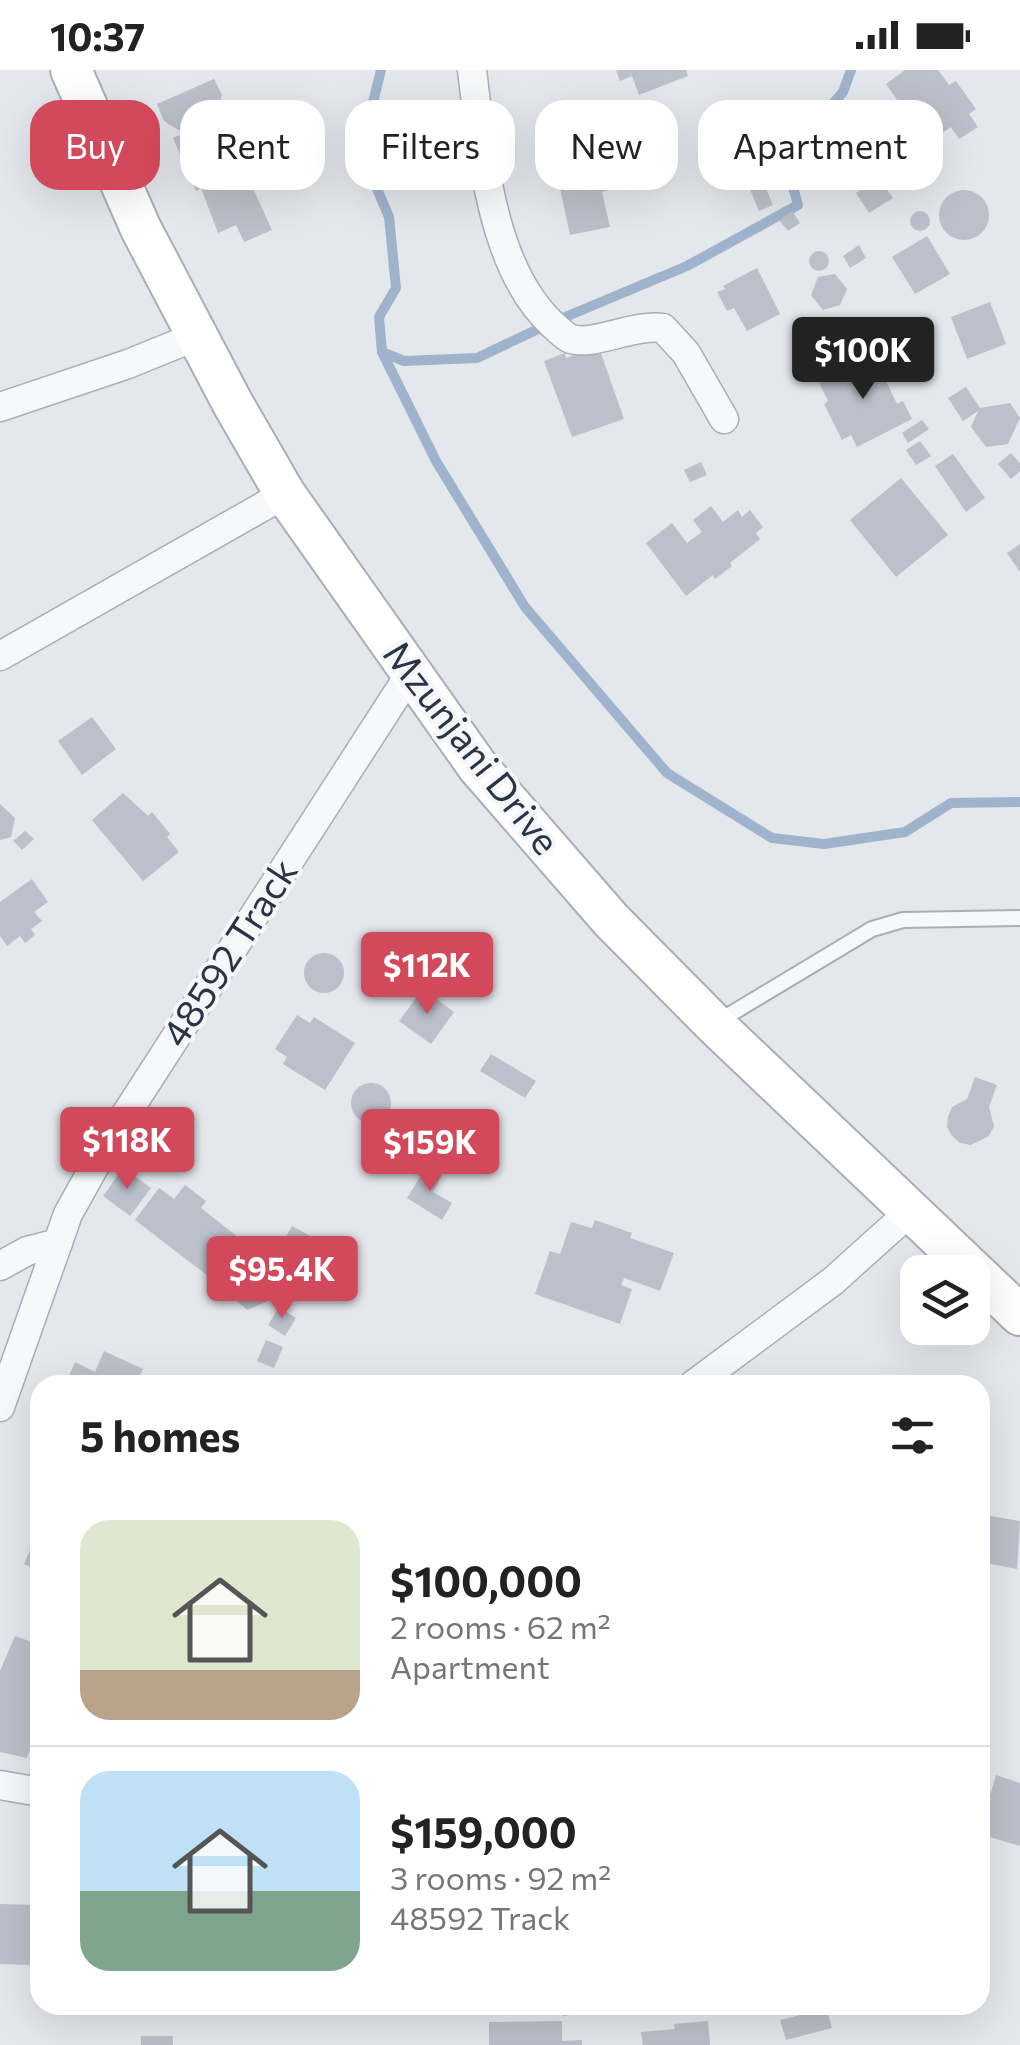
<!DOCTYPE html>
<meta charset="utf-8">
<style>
:root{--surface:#fff;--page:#f2f2f2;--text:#222;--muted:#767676;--line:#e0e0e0;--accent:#d1495b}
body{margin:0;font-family:Commissioner,sans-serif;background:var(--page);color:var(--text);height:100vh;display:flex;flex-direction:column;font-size:38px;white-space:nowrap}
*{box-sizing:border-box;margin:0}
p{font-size:32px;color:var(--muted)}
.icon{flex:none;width:55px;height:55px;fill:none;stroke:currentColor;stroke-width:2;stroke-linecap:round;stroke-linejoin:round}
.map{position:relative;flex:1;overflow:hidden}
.sheet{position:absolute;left:30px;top:1305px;width:960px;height:640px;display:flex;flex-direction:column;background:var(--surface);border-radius:30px;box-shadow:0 10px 40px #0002}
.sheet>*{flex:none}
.top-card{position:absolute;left:30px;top:30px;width:960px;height:90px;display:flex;gap:20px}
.controls{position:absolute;left:900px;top:1185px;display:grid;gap:20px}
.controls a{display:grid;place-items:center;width:90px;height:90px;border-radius:20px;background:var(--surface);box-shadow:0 10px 40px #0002;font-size:50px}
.price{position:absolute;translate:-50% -85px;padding:0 22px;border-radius:10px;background:var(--accent);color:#fff;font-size:32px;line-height:65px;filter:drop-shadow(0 2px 5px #0008)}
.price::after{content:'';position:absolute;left:50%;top:60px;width:30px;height:22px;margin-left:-15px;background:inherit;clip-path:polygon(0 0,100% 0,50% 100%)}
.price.selected{background:#222;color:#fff}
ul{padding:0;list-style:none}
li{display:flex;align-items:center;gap:30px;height:250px;padding:0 50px}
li+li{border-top:2px solid var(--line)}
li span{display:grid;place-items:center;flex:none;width:280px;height:200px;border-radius:30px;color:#555}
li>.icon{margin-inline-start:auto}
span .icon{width:120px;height:120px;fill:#fffc;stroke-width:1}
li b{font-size:42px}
h2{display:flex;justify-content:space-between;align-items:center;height:120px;padding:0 50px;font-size:42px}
.tag{padding:0 35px;border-radius:30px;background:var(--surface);box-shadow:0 10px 40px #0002;font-size:35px;line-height:90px}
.tag.selected{background:var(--accent);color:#fff}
.status{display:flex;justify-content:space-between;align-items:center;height:70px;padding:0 50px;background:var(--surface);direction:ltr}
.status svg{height:28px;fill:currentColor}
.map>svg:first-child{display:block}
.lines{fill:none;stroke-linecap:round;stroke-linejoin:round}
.stream{stroke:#9fb4cc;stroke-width:10}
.building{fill:#bbc0ca}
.service-casing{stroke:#a9aeb7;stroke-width:18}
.minor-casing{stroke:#a9aeb7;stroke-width:31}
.secondary-casing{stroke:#a9aeb7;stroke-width:44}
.service{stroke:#f7f8fa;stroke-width:14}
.minor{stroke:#f7f8fa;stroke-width:28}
.secondary{stroke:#fff;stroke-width:40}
.labels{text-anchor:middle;stroke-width:8;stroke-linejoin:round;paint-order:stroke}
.street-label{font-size:38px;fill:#2b3445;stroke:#f4f6f9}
</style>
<div class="status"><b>10:37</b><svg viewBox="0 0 49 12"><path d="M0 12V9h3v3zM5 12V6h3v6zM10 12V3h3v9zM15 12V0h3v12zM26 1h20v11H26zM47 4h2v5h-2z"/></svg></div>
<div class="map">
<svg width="1020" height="1975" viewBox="0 0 1020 1975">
<rect width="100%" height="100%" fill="#e4e7ec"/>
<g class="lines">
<g class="stream">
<polyline points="381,0 361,81 389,147 396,218 379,247 382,282 436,391 525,537 667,703 772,768 824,774 905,762 951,733 1020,732"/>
<polyline points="382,282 404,291 477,288 551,253 687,196 798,135 791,110 789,84 843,22 851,0"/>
</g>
</g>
<g class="building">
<polygon points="616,0 686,0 688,6 639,25 632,6 620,11"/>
<polygon points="905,0 938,0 949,15 956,11 976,39 969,44 978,57 959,69 951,57 928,73 886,14"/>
<polygon points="214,9 222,25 217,44 180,61 164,51 157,34"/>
<polygon points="865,43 889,51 892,73 875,87 853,80 849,57"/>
<polygon points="207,53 209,58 217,54 223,66 228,64 236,80 249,74 259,97 246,103 272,160 244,172 236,155 218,163 201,118 196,121 173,68"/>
<polygon points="604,99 609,120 602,122 610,157 570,165 558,109"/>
<polygon points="761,107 773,135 759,141 747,112"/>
<polygon points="879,108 893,128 869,143 856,123"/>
<circle cx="964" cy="145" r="25"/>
<circle cx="920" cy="151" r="10"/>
<polygon points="792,141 800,153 788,161 779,150"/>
<polygon points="927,166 950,204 915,224 892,187"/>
<polygon points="859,175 866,188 850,198 843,186"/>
<circle cx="819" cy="191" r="10"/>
<polygon points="757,198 780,244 747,261 734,238 727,241 717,222 725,219 723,216"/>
<polygon points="835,204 847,219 840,235 823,240 811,225 818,207"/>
<polygon points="990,232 1006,274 967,289 951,247"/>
<polygon points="597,272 624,349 572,367 544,291 565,283 566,288 577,284 575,279"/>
<polygon points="879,284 891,308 886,311 897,334 903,331 912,349 857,377 851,365 842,370 824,334 828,331 819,313"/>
<polygon points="966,317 980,338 1010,333 1020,348 1008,374 986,377 971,357 978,341 963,351 948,328"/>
<polygon points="922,350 929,359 908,373 902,363"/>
<polygon points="920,371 931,386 916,395 906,380"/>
<polygon points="1011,383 1020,393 1020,401 1011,409 998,394"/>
<polygon points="953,384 985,428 966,442 935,396"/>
<polygon points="701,392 707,405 690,412 684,400"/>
<polygon points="901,408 948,465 896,507 850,450"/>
<polygon points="711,436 723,452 738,440 742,447 750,440 763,457 756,463 760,469 730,493 732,496 715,509 713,505 686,526 646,473 672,453 687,473 702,462 693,450"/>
<polygon points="1020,474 1020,502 1007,483"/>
<polygon points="92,647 116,679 82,705 58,671"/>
<polygon points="123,723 148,746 152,742 170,764 167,767 179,782 143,811 92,750"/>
<polygon points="0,734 15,748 11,767 0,770"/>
<polygon points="25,761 34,769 22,780 13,771"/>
<polygon points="32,809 48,832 34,842 42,851 31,859 35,865 25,873 20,866 7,876 0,866 0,832"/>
<circle cx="324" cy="903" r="20"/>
<polygon points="423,919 454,942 431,974 399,951"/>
<polygon points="297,945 310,953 314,947 355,973 325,1020 283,994 287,987 275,979"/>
<polygon points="491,984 536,1011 525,1028 480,1001"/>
<polygon points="975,1007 997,1015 989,1037 994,1056 989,1066 971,1075 960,1073 952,1066 947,1057 948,1047 952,1037 967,1029"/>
<circle cx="371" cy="1033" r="20"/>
<polygon points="427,1096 442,1105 433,1122 452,1133 442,1150 407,1128"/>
<polygon points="123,1098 151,1118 130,1146 103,1126"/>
<polygon points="185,1115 206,1131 201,1138 238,1167 208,1206 135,1150 159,1118 174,1129"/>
<polygon points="595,1150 632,1163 630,1168 674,1183 660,1221 624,1208 621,1215 632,1219 620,1254 535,1224 550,1181 560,1184 571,1152 592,1158"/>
<polygon points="292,1156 327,1175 305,1215 286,1205 296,1187 280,1178"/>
<polygon points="252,1195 270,1209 266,1232 247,1240 230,1225 233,1204"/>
<polygon points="279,1237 296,1248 285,1266 268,1255"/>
<polygon points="266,1270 283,1277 274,1298 257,1291"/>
<polygon points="104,1281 143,1299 135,1315 65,1315 75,1292 95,1302"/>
<polygon points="293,1307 326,1313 326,1315 291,1315"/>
<polygon points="175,1308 196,1314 196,1315 173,1315"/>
<polygon points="980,1444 1020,1451 1017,1499 980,1492"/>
<polygon points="40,1457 40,1501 24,1494"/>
<polygon points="15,1566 40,1575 40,1635 32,1657 37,1659 27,1688 0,1682 0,1601"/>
<polygon points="980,1618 989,1620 985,1641 980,1640"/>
<polygon points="996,1705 1020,1713 1020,1776 980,1764 980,1726 989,1729"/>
<polygon points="0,1834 34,1835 31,1895 0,1894"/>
<polygon points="552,1935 576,1935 570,1945 563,1946"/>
<polygon points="802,1935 839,1935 827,1940 832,1958 786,1970 780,1950 804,1944"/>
<polygon points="562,1951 562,1971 582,1970 582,1975 489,1975 489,1952"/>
<polygon points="708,1951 710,1975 643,1975 641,1962 675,1959 674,1954"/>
<rect x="141" y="1966" width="32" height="9"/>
</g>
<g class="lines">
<g class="service-casing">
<polyline id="service" points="719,951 872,859 903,850 1020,848"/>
</g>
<g class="minor-casing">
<g id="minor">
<path d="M472,0C482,80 490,197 553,255C558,259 565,267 571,269C594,276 633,254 663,258L686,283L724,349"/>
<polyline points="0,337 128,294 197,266"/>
<polyline points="0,586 285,424"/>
<polyline points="0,1196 27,1181 58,1173"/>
<polyline points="693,1315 833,1211 912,1140"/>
<polyline points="0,1337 68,1144 108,1072 410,604"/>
<polyline points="0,1715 40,1722"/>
</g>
</g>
<g class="secondary-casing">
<polyline id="secondary" points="71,0 141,159 233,334 285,424 478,697 611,850 714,954 1020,1245"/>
</g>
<use href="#service" class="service"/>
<use href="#minor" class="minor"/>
<use href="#secondary" class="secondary"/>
</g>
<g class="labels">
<g class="street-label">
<text transform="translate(471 678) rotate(52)" y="13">Mzunjani Drive</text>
<text transform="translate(230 883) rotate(-57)" y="13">48592 Track</text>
</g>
</g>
</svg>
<div class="controls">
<a><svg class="icon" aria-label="layers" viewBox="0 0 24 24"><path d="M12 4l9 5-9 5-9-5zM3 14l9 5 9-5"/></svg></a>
</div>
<b class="price selected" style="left:863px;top:332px">$100K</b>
<b class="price" style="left:427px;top:947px">$112K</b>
<b class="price" style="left:127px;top:1122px">$118K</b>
<b class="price" style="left:430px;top:1124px">$159K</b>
<b class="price" style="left:282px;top:1251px">$95.4K</b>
<div class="top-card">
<a class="tag selected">Buy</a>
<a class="tag">Rent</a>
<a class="tag">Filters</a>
<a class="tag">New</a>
<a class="tag">Apartment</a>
</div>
<section class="sheet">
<h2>5 homes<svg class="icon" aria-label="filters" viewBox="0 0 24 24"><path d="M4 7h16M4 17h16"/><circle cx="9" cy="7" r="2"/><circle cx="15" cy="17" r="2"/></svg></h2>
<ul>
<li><span style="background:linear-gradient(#dfe7d0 75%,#b9a48a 0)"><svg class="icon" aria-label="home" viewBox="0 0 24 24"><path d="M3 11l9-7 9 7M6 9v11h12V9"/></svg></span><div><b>$100,000</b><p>2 rooms · 62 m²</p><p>Apartment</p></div></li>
<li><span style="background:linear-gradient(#bfe0f5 60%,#7fa58c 0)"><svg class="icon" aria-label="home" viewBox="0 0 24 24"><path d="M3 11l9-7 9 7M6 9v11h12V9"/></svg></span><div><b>$159,000</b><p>3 rooms · 92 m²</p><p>48592 Track</p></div></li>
</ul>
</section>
</div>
